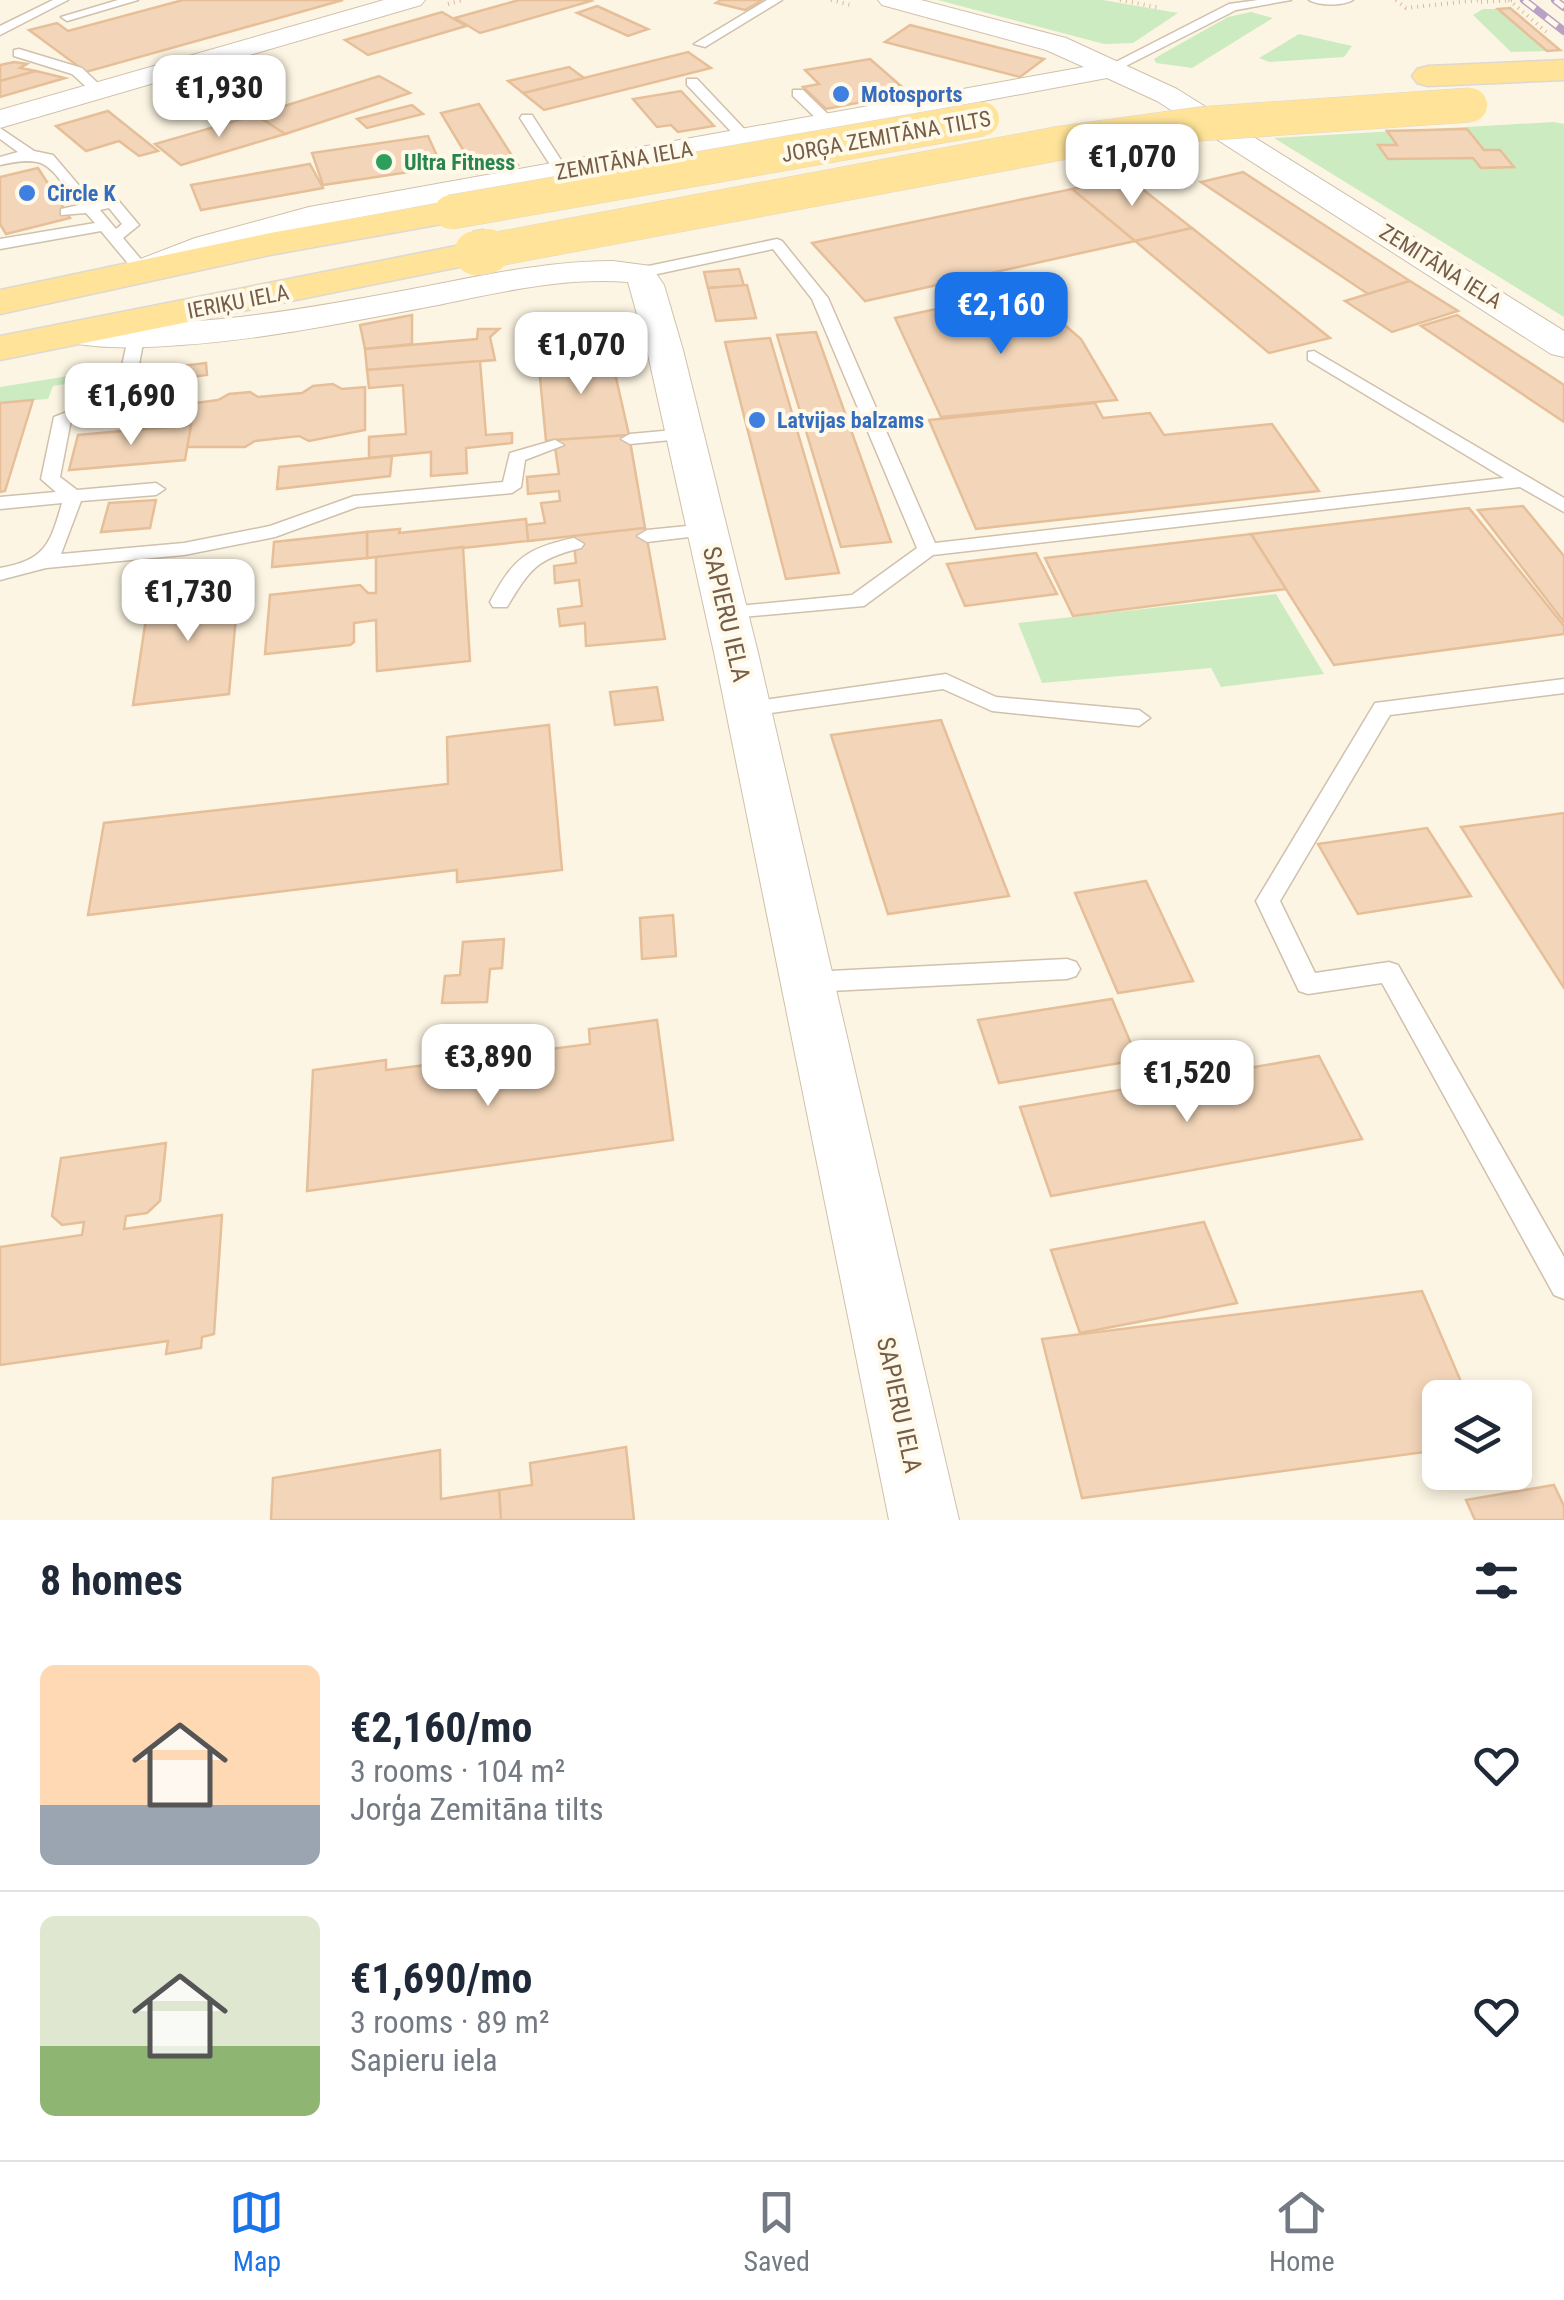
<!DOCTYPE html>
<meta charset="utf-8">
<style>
:root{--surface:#fff;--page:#f2f2f3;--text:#1f2937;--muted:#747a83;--line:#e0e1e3;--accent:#1a73e8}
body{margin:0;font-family:"Roboto Condensed",sans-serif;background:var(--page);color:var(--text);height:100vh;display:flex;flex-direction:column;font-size:38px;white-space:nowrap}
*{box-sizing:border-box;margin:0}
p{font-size:32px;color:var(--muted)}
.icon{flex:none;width:55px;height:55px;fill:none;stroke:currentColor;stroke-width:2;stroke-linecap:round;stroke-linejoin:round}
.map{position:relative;height:1520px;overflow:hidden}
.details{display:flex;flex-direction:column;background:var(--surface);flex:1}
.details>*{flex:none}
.controls{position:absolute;left:1422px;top:1380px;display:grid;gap:20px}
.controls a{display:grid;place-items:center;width:110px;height:110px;border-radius:15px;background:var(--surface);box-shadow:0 5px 15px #0003;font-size:50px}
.price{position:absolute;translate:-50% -85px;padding:0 22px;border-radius:20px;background:#fff;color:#222;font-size:32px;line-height:65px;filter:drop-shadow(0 2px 5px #0008)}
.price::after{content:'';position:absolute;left:50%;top:60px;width:30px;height:22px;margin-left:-15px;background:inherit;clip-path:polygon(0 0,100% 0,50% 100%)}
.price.active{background:var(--accent);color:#fff}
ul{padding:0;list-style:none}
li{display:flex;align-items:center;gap:30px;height:250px;padding:0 40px}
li+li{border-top:2px solid var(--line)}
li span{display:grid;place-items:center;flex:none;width:280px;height:200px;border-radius:15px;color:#555}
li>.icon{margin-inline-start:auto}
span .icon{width:120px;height:120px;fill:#fffc;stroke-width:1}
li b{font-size:42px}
h2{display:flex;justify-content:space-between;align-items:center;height:120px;padding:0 40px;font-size:42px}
.dock{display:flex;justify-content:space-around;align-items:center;height:140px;border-top:2px solid var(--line);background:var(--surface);font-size:28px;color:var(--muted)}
.dock a{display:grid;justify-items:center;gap:5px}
.dock .active{color:var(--accent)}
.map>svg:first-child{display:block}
.green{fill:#cdebc1}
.building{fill:#f3d6b9;stroke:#e6bf99;stroke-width:2.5}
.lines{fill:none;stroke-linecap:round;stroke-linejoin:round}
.service-casing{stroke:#d0c0ac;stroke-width:3}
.minor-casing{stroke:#d0c0ac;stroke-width:2}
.primary-casing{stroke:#ded8d3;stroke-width:3}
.path{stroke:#d8ba9d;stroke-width:4;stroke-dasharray:1 5;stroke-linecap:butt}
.service{fill:#fff;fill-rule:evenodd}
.minor{fill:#fff;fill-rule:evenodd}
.primary{fill:#fee399;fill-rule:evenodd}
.rail-casing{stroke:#b9a1c6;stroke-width:8}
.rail{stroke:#fff9e9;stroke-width:5;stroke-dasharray:14;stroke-linecap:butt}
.primary-bridge-far1-casing{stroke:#ded8d3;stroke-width:35;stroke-linecap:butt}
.primary-bridge-casing{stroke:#ded8d3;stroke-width:46;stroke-linecap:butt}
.primary-bridge-far1{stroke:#fee399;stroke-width:34}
.primary-bridge{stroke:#fee399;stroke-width:44}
.shop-dot{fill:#3f7fe0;stroke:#fff9e9;stroke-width:4}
.leisure-dot{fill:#2e9e5b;stroke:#fff9e9;stroke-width:4}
.labels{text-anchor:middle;stroke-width:8;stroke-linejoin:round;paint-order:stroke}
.far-shop-label{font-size:22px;font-weight:bold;fill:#366cbe;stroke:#fff9e9;text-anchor:start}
.far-street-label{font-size:22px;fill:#755d48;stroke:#fff9e9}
.far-leisure-label{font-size:22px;font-weight:bold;fill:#27864d;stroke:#fff9e9;text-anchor:start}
.street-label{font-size:25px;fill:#755d48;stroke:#fff9e9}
</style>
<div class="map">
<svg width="1564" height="1520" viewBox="0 0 1564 1520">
<rect width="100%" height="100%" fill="#fdf5e3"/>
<g class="green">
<polygon points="938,0 1103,0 1178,13 1133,43 1104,44"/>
<polygon points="1483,9 1498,9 1547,51 1511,52 1473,15"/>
<polygon points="1251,12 1273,18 1192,68 1156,63 1154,59 1162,54 1228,17"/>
<polygon points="1299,34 1352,46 1344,57 1269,62 1259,58"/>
<polygon points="1554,122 1564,124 1564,317 1274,138"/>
<polygon points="112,369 108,377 53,386 48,399 0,403 0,387"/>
<polygon points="1276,594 1324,674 1221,687 1211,668 1042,683 1018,623"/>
</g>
<g class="building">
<polygon points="183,0 343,0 86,72 29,30 57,23 68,31"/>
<polygon points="519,0 588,0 591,1 480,33 455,18"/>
<polygon points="721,0 758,0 761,1 745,10 716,3"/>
<polygon points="597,6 648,29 628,36 577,13"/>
<polygon points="1510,8 1560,50 1547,51 1498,9"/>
<polygon points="442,12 466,26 368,55 345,40"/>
<polygon points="910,25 996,47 1044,59 1020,77 885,42"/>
<polygon points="688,52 711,68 544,110 523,93"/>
<polygon points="870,59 909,93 826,109 803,87 819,84 805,70"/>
<polygon points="14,62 27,64 20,68 36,71 0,81 0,65"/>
<polygon points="569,67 584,78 523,93 508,81"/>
<polygon points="36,71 65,78 0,97 0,81"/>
<polygon points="379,76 410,93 285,134 256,115"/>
<polygon points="681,91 714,126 678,132 671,125 657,127 633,99"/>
<polygon points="479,104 516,162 518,165 477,173 441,113"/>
<polygon points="412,105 423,114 367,128 357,119"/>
<polygon points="108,111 158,151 139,156 119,141 86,151 56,126"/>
<polygon points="256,115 285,134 181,165 155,144"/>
<polygon points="1467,129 1484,150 1500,150 1514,167 1481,168 1473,158 1388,159 1378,145 1397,145 1387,131"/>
<polygon points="428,136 442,167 323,185 312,153"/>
<polygon points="310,164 323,188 201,210 191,185"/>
<polygon points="38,168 70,218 6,234 0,224 0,177"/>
<polygon points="1243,172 1410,281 1368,294 1201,182"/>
<polygon points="1127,177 1192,228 1135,241 1072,189"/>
<polygon points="1072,189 1135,241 865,301 812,243"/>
<polygon points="1192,228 1330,338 1269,353 1135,241"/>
<polygon points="739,269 744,286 708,288 704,272"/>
<polygon points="1410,281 1458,311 1392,332 1345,301"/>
<polygon points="747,285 756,318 716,321 708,288"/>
<polygon points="1024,290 1081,339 1117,400 941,417 895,318"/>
<polygon points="604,314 610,351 538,357 534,320"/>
<polygon points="412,315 412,344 365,349 360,325"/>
<polygon points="1457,315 1564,385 1564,422 1421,326"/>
<polygon points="478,329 499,329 490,337 495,360 367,370 365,349 477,339"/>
<polygon points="816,332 891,542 841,547 777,335"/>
<polygon points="770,338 839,573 786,579 725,342"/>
<polygon points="610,351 629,435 546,441 538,357"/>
<polygon points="480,361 486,435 512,433 512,443 466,448 467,473 431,476 431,452 369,458 369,437 406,434 403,385 369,388 367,370"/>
<polygon points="206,363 207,375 183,378 182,366"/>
<polygon points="333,384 342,389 365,387 365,430 309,441 299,436 255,441 245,447 187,447 195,403 218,400 229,394 250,392 258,397 302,393 313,386"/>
<polygon points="33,400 5,491 0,492 0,403"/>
<polygon points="1095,403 1103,418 1150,413 1164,435 1272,424 1319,491 976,529 929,420"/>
<polygon points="191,425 185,460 69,470 78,435"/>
<polygon points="629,435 645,528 528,541 526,525 545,523 541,503 560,501 559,491 528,494 527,477 559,474 554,440"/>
<polygon points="392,456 390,476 277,489 279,467"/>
<polygon points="156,500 150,528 101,532 109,503"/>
<polygon points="1523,506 1564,556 1564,622 1478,510"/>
<polygon points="1469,508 1564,626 1564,634 1334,665 1251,534"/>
<polygon points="526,519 528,541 367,558 367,532 400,529 399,533"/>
<polygon points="645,528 665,639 586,646 585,623 560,626 558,609 582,606 579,580 555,583 554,566 576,563 573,536"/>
<polygon points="367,532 367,558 272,567 274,542"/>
<polygon points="1251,534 1286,589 1073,616 1045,558"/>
<polygon points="463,547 470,661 377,671 376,620 354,623 354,642 350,645 265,654 270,595 360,585 368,593 376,593 376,557"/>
<polygon points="1036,553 1057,594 965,606 947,564"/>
<polygon points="239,583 229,694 133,705 150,592"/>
<polygon points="657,687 663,720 615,725 610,692"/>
<polygon points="941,720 1009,896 888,914 831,735"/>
<polygon points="549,725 562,870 457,882 457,870 88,915 104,823 448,784 447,737"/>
<polygon points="1564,813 1564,988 1461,827"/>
<polygon points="1427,828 1471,896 1358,914 1318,844"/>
<polygon points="1146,881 1193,981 1118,993 1075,893"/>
<polygon points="673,915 676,956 642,959 640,918"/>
<polygon points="504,939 502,968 490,969 487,1002 442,1003 445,976 460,975 463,942"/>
<polygon points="1112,999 1138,1060 999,1083 978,1020"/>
<polygon points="657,1020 673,1140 307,1191 313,1070 386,1060 386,1070 590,1044 589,1029"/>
<polygon points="1319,1056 1362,1139 1051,1196 1020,1107"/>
<polygon points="166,1143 160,1201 147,1213 126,1216 124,1229 222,1215 214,1334 202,1337 201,1348 166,1354 168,1341 0,1365 0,1247 82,1235 84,1222 62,1225 52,1216 61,1158"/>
<polygon points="1204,1222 1237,1303 1080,1333 1051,1250"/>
<polygon points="1422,1291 1468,1398 1440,1398 1440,1450 1082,1498 1042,1339"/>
<polygon points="626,1447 634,1520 501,1520 499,1490 532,1485 530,1463"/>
<polygon points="440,1450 441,1499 499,1490 501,1520 271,1520 273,1478"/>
<polygon points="1554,1485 1564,1506 1564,1520 1475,1520 1466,1500"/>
</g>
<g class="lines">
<g class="service-casing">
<g id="service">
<polygon points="53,0 68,0 0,35 0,26"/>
<polygon points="118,0 138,0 67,21 61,17"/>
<polygon points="767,0 782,0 705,47 694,44"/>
<polygon points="1258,0 1291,0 1236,10 1116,71 1104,68 1229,4"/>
<path d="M1309,0H1353C1343,6 1319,6 1309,0Z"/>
<polygon points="19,49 82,68 105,90 93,93 72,74 14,56 14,50"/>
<polygon points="687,79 697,79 750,135 750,141 740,141 687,85"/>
<polygon points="793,90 803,90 834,120 834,126 824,126 793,96"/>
<polygon points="522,115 532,115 568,171 566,174 556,174 520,118"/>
<path d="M0,128L34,151L53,155L93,202L118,200L139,225L123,238L150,270L148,273H136L101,231L0,249V239L95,223L86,213L61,215V209L79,205C49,168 51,153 0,165V157L18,152L0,139ZM109,208L122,224L116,229L100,210Z"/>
<polygon points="777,239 782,241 828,298 935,543 1504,478 1308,360 1308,352 1314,351 1564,498 1564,512 1520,487 933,555 864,606 720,619 717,614 720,609 727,607 852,595 917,548 812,299 773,249 639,278 631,273 639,268"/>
<path d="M136,333L144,338L133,396L71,420L60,477L77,490L156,483L165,489L156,495L81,501L61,554L184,543L270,526L354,496L503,482L510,453L555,440L564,445L525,460L521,487L512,493L357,507L275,537L184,555L46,568L0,580V568C45,560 50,545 62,503L0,509V497L56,492L41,479L54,417L116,393L128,338Z"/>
<polygon points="685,429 694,434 691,438 630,444 621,439 630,434"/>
<polygon points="707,524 717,530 714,534 647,542 637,536 647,530"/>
<path d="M574,538L584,544L581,548C536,559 530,569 507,607H493L490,602C513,559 526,548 574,538Z"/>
<polygon points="946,674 996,697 1139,710 1150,718 1139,726 992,711 943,689 749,716 738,709 749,702"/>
<polygon points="1564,679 1564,693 1390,715 1280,901 1315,973 1389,962 1398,965 1564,1257 1564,1299 1554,1295 1382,983 1308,994 1299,991 1256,901 1375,703"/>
<polygon points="1067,959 1076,962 1080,969 1076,976 1067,979 810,992 801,989 797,982 801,975 810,972"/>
</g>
</g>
<g class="minor-casing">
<g id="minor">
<polygon points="384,0 425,0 421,5 0,128 0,110"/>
<polygon points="878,0 921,0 1066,38 1177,89 1564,331 1564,357 1551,354 1157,101 1107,78 312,226 219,252 142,280 130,277 125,270 130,263 195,238 309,207 1084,67 1046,50 882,5"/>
<path d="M613,261L651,266L664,285L683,350L759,657L959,1520H889L715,657L647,350L628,282C564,277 501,292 438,305C353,321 268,339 181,345C141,348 97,350 59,340L53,333L59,326L71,322C186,330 295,311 407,290C476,277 543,261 613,261Z"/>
</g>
</g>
<g class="primary-casing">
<g id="primary">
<polygon points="1564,60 1564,80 1428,86 1417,83 1412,76 1417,69 1428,66"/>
<polygon points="451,201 464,204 469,212 464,220 270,255 0,314 0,290 270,233"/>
<polygon points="476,242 489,245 495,253 489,261 0,360 0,336"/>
</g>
</g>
<g class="path">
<polyline points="831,0 854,6"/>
<polyline points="1120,0 1161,8"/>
<polyline points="1396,0 1406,8 1479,0"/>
<polyline points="1509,0 1550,35"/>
<polyline points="1481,2 1517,0"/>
<polyline points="448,4 463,0"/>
</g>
<use href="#service" class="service"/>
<use href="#minor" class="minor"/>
<use href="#primary" class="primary"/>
<g class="rail-casing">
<g id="rail">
<polyline points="1524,0 1564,31"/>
<polyline points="1555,0 1564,7"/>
</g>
</g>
<use href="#rail" class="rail"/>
<g class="primary-bridge-far1-casing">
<g id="primary-bridge-far1">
<polyline points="451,212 982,119"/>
<polyline points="476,253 1061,143 1199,124 1470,105"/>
</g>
</g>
<g class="primary-bridge-casing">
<polyline id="primary-bridge" points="476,253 488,251"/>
</g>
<use href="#primary-bridge-far1" class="primary-bridge-far1"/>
<use href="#primary-bridge" class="primary-bridge"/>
</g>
<g class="shop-dot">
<circle cx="841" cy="94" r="10"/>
<circle cx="27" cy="193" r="10"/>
<circle cx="757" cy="420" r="10"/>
</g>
<circle class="leisure-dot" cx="384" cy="162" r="10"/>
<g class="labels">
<g class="far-shop-label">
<text x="861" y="102">Motosports</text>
<text x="47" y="201">Circle K</text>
<text x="777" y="428">Latvijas balzams</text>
</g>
<g class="far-street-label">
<text transform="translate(886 136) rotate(-10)" y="8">JORĢA ZEMITĀNA TILTS</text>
<text transform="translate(624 160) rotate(-10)" y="8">ZEMITĀNA IELA</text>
<text transform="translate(1441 266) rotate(32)" y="8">ZEMITĀNA IELA</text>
<text transform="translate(238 301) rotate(-11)" y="8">IERIĶU IELA</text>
</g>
<g class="far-leisure-label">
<text x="404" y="170">Ultra Fitness</text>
</g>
<g class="street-label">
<text transform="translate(727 614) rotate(77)" y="9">SAPIERU IELA</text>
<text transform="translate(900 1405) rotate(78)" y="9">SAPIERU IELA</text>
</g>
</g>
</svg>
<div class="controls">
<a><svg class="icon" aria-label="layers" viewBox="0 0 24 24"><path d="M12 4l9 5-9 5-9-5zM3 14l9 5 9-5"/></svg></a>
</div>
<b class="price" style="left:219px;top:140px">€1,930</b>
<b class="price" style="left:1132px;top:209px">€1,070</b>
<b class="price active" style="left:1001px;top:357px">€2,160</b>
<b class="price" style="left:581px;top:397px">€1,070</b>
<b class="price" style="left:131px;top:448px">€1,690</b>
<b class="price" style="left:188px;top:644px">€1,730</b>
<b class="price" style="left:488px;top:1109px">€3,890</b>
<b class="price" style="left:1187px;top:1125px">€1,520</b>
</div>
<section class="details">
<h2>8 homes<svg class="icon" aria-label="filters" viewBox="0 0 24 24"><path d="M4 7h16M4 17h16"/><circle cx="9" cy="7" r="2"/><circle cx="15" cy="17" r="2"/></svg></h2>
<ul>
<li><span style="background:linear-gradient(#ffd9b3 70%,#9aa5b1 0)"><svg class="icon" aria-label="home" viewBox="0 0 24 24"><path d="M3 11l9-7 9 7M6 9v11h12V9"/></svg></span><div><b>€2,160/mo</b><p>3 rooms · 104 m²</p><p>Jorģa Zemitāna tilts</p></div><svg class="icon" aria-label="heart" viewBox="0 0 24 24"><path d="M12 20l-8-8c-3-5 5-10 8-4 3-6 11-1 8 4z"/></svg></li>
<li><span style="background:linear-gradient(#dfe7d0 65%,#8fb573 0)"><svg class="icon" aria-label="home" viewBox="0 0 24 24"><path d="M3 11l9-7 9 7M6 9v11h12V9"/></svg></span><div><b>€1,690/mo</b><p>3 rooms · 89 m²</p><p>Sapieru iela</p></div><svg class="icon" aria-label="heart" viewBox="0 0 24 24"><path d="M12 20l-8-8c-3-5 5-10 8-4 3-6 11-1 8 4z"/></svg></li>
</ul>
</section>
<nav class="dock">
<a class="active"><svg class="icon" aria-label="map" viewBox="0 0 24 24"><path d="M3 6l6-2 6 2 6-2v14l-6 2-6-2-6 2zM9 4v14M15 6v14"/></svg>Map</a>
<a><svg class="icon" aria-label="saved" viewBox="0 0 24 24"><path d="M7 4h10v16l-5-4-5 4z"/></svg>Saved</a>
<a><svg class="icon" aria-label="home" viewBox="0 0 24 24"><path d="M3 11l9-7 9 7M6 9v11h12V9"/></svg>Home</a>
</nav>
